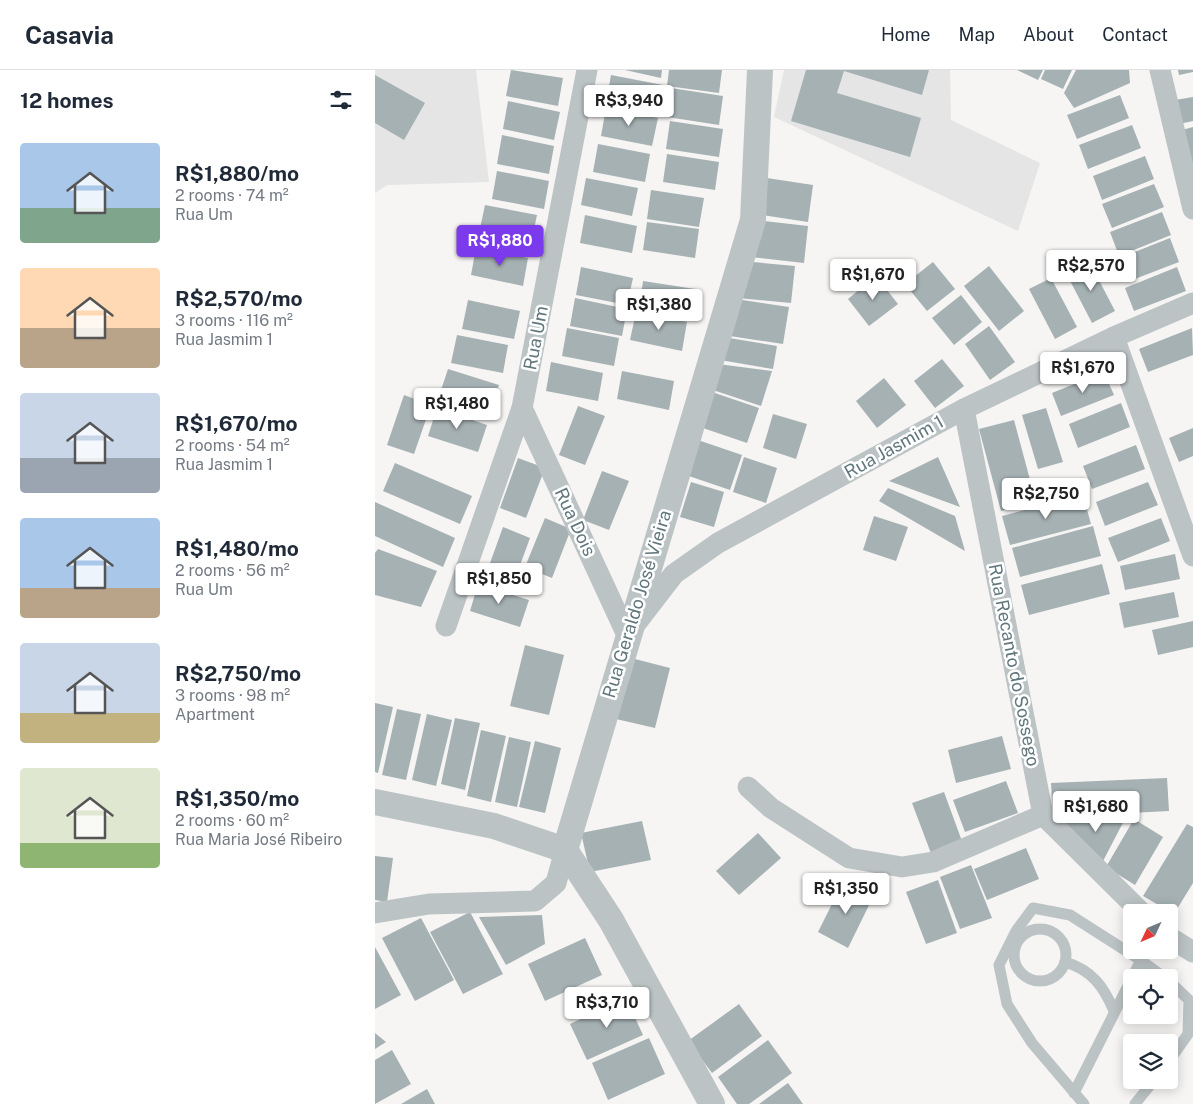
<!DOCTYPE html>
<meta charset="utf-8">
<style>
:root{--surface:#fff;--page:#f2f2f3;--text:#1f2937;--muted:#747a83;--line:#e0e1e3;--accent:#7c3aed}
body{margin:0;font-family:"Public Sans",sans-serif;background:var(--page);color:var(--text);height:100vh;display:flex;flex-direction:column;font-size:19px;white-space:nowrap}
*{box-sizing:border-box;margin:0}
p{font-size:16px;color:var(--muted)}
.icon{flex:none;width:28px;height:28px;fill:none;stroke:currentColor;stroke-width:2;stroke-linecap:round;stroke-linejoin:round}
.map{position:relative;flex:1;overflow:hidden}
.panel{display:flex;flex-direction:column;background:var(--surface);width:375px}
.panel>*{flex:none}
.needle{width:32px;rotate:226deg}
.controls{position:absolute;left:748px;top:834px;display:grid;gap:10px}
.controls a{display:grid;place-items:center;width:55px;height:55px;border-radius:5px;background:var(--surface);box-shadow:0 2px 12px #0003;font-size:25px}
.price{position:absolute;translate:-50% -42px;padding:0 11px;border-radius:5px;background:#fff;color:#222;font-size:16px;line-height:32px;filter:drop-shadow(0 1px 2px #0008)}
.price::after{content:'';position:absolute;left:50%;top:30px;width:15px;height:11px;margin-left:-8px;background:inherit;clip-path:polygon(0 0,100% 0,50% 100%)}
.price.current{background:var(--accent);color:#fff}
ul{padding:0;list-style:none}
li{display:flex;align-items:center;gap:15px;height:125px;padding:0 20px}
li span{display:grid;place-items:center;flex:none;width:140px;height:100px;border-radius:5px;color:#555}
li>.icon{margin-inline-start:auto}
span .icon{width:60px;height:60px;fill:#fffc;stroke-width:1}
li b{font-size:21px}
h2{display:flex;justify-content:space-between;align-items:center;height:60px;padding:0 20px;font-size:21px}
header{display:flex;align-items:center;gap:30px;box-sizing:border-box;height:70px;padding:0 25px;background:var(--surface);border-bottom:1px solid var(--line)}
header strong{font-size:24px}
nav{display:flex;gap:28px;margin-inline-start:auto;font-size:18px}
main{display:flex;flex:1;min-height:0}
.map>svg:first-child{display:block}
.built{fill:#e4e5e4}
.building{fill:#a6b1b4}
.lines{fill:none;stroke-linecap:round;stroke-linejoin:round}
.service{stroke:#bcc3c5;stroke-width:11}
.minor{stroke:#bcc3c5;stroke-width:21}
.tertiary{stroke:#bcc3c5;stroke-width:26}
.labels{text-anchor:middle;stroke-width:5;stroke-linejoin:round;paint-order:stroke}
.street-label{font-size:18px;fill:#61777d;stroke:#fff}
</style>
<header>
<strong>Casavia</strong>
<nav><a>Home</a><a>Map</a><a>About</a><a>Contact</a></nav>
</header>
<main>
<section class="panel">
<h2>12 homes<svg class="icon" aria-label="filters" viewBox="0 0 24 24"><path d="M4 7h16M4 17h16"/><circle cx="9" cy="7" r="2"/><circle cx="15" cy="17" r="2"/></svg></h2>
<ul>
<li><span style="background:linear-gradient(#a9c7e8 65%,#7fa58c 0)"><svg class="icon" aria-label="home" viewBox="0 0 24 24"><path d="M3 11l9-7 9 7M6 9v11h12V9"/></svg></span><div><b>R$1,880/mo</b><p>2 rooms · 74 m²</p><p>Rua Um</p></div></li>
<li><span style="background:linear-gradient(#ffd9b3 60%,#b9a48a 0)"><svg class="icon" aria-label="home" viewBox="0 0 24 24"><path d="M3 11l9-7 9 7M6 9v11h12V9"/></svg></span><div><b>R$2,570/mo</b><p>3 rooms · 116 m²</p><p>Rua Jasmim 1</p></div></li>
<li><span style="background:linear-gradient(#c9d6e8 65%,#9aa5b1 0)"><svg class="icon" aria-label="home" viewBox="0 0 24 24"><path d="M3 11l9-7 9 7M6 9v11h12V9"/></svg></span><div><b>R$1,670/mo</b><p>2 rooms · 54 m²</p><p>Rua Jasmim 1</p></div></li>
<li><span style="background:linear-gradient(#a9c7e8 70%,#b9a48a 0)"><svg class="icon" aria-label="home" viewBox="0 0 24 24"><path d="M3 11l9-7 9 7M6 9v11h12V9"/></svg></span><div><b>R$1,480/mo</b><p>2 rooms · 56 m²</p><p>Rua Um</p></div></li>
<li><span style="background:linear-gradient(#c9d6e8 70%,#c2b280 0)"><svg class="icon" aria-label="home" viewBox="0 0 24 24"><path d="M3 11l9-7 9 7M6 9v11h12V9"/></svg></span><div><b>R$2,750/mo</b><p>3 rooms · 98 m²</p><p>Apartment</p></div></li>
<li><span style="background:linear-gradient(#dfe7d0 75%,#8fb573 0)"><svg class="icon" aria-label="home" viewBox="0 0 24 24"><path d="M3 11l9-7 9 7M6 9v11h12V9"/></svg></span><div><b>R$1,350/mo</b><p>2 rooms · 60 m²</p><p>Rua Maria José Ribeiro</p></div></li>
</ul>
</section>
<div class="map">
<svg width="818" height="1034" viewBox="0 0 818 1034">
<rect width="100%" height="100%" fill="#f6f5f3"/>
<g class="built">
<polygon points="0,0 101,0 114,112 12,115 0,123"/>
<polygon points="409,0 575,0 576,50 665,93 643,161 399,47"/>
</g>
<g class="building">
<polygon points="136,0 188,8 183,36 131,26"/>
<polygon points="250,0 287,0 286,8"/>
<polygon points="294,0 347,0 344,23 292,16"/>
<polygon points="431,0 554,0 547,25 469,1 462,23 546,48 535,87 416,51"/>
<polygon points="642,0 668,0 663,10"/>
<polygon points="670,0 697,0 688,19 666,9"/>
<polygon points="701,0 754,0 755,13 699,38 689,23"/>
<polygon points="803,0 818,0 818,2 804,5"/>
<polygon points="0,5 50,33 29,70 0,53"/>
<polygon points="236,5 288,15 282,43 231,33"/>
<polygon points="296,18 348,26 344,55 292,47"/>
<polygon points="745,25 754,48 702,69 692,45"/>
<polygon points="818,27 818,51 804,54 800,30"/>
<polygon points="133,31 185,42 179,70 128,59"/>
<polygon points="231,38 283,48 277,76 226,66"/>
<polygon points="295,51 348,59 344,87 291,79"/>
<polygon points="757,55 766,78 713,99 704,75"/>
<polygon points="818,57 818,103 807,60"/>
<polygon points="127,65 179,76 174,104 122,94"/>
<polygon points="223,74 275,84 270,112 218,102"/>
<polygon points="292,84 344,92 340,120 288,112"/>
<polygon points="770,86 779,109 727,130 718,106"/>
<polygon points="122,101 174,111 169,139 117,129"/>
<polygon points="385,107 438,115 433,152 380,144"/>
<polygon points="211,108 263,118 257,146 206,135"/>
<polygon points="779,114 789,137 737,158 727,134"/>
<polygon points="276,120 329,128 324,157 272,149"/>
<polygon points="110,135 162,145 156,174 104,163"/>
<polygon points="787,142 796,165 744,186 735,162"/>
<polygon points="210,145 262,156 257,183 205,173"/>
<polygon points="380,150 433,156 429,193 376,187"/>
<polygon points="272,152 324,159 320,188 268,180"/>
<polygon points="795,168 804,192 752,212 742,189"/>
<polygon points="101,178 153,188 148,216 96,205"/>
<polygon points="367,191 420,196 416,233 363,228"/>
<polygon points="714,191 740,241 717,253 691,203"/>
<polygon points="558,192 580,219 552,241 530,214"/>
<polygon points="614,196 649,241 624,261 589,216"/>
<polygon points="206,197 258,208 252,235 201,225"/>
<polygon points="802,197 811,221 759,241 750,218"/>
<polygon points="501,206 523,234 494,256 473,229"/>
<polygon points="676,208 702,257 680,269 654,219"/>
<polygon points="268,211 320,219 316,248 264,240"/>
<polygon points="586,225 607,252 579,275 557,248"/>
<polygon points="200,228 252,239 247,266 195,256"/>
<polygon points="361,229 414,237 408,274 355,266"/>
<polygon points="93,230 145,241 139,269 87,259"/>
<polygon points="261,242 312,252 307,281 255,270"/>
<polygon points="614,256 640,292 615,310 590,274"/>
<polygon points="192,258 244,268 239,296 187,286"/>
<polygon points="817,258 818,285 773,302 764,279"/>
<polygon points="82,265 133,275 128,303 76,293"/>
<polygon points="348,267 402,276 398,299 345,290"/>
<polygon points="567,289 589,316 560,338 539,311"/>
<polygon points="176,292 228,303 223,331 171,321"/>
<polygon points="343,294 397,301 386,336 335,319"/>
<polygon points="73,299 124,315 115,342 64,326"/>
<polygon points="247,301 299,311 294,340 242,329"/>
<polygon points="729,302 739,325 686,346 677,323"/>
<polygon points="509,308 531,335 502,358 481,331"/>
<polygon points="334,321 384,338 372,373 322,356"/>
<polygon points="29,325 56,335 39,384 12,375"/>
<polygon points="746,333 755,357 703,378 694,354"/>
<polygon points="203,336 230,346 210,395 184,385"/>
<polygon points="62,338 112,355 103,382 53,366"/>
<polygon points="671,338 688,392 663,399 647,345"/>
<polygon points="398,344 432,354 421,389 388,378"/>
<polygon points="639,350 661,432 626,441 604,359"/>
<polygon points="818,358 818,386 804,392 794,368"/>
<polygon points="317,368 367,385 355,420 305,403"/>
<polygon points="761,375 770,399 717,419 708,396"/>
<polygon points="369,387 402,398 391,433 358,422"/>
<polygon points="563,387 585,437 514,411"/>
<polygon points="143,388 170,398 151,448 125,438"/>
<polygon points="20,393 97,426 85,454 8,421"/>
<polygon points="227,401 254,411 234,460 208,450"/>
<polygon points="316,412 349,422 339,457 305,447"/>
<polygon points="773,412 783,435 730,456 721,432"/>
<polygon points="513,418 580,446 590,481 504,431"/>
<polygon points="708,425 716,454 635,475 627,446"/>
<polygon points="0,432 80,468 68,497 0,466"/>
<polygon points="499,446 533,457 521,491 488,480"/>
<polygon points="170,448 196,459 177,508 150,497"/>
<polygon points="786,448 795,471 743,492 733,468"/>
<polygon points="718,456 726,486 645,507 637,478"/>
<polygon points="128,457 155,468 137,517 110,507"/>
<polygon points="3,479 62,501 46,537 0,525 0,483"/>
<polygon points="800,484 805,509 750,520 745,496"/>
<polygon points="727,494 735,524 654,545 646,515"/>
<polygon points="103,514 154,530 145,557 95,541"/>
<polygon points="799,522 804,547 749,558 744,533"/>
<polygon points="818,551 818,577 783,585 777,560"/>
<polygon points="150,575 189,585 174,645 135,636"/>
<polygon points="256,588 295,598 280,658 241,649"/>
<polygon points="0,633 18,637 3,703 0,702"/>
<polygon points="22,639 46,644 31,710 7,705"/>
<polygon points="52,644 77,650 61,716 37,710"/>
<polygon points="80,648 105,653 90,720 66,714"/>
<polygon points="106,660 131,666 116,732 92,726"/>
<polygon points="627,666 636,699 581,713 573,680"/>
<polygon points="134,667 156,672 142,737 120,732"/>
<polygon points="160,671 186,678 170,743 144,737"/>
<polygon points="792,708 794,741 678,747 676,713"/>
<polygon points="631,711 643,743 590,762 578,730"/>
<polygon points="569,722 588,774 557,786 537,733"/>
<polygon points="752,745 728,791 683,753"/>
<polygon points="759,749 788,767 760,815 731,797"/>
<polygon points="267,751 276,790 215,802 206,763"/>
<polygon points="812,754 818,757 818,813 799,844 768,826"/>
<polygon points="383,763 406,788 364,825 341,801"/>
<polygon points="651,778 664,809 612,830 599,799"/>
<polygon points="0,786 18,788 12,832 0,830"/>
<polygon points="596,795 617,848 585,859 565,807"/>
<polygon points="563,810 582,863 551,874 531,822"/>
<polygon points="468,812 498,827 473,878 443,862"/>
<polygon points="95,842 128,904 88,924 55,862"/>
<polygon points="167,845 170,874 131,895 104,847"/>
<polygon points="46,848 79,910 40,931 7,868"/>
<polygon points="210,868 227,905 170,931 153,894"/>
<polygon points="0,877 26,925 0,939"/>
<polygon points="251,928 268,965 212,990 195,954"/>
<polygon points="364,934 387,966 337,1003 313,971"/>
<polygon points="0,963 11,972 0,979"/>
<polygon points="274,968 290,1004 233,1030 217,993"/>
<polygon points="393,970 417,1003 374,1034 362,1034 343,1007"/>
<polygon points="17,980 36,1014 0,1034 0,990"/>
<polygon points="413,1013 428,1034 384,1034"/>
<polygon points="52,1019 60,1034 26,1034"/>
</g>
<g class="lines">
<g class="service">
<circle cx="665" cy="885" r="26"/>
<path d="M690,892C717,900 729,917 739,941"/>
<polyline points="794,911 814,930 813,964 794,991"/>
<polyline points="699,1023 771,880"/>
<polyline points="709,1034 657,973 632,934 624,895 641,861 658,838 695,845 764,889 790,908"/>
<polyline points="760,1034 779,1010"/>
</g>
<g class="minor">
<polyline points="785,0 818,139"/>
<polyline points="739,267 818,486"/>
<polyline points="147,338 252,565 299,504 343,473 589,339 739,267 818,233"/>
<polyline points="589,339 668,745 766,842"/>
<polyline points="71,556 147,338 212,0"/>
<polyline points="373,717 396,738 474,788 527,797 558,792 668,745"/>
<polyline points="0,843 54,834 160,831 181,813 190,780"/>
<polyline points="794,867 818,882"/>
</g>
<g class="tertiary">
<polyline points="0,732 119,756 190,780"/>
<polyline points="337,1034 236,850 190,780 378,150 385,0"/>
</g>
</g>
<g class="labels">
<g class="street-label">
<text transform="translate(161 268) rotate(-79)" y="6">Rua Um</text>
<text transform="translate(519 377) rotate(-29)" y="6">Rua Jasmim 1</text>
<text transform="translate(200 452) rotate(65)" y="6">Rua Dois</text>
<text transform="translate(262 534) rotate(-73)" y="6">Rua Geraldo José Vieira</text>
<text transform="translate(639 595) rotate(79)" y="6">Rua Recanto do Sossego</text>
</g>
</g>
</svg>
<div class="controls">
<a><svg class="needle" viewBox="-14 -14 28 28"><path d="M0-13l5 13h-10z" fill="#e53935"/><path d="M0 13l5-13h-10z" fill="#747a83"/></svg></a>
<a><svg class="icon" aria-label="locate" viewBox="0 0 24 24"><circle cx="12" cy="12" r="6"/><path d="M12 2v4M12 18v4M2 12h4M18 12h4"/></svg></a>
<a><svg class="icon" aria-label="layers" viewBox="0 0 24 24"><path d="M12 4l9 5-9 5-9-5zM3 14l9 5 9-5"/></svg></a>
</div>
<b class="price" style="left:254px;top:57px">R$3,940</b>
<b class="price current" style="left:125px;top:197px">R$1,880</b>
<b class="price" style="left:716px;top:222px">R$2,570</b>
<b class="price" style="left:498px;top:231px">R$1,670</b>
<b class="price" style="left:284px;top:261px">R$1,380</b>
<b class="price" style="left:708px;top:324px">R$1,670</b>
<b class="price" style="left:82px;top:360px">R$1,480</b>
<b class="price" style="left:671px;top:450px">R$2,750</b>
<b class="price" style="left:124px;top:535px">R$1,850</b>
<b class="price" style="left:721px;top:763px">R$1,680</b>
<b class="price" style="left:471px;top:845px">R$1,350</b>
<b class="price" style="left:232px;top:959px">R$3,710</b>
</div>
</main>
